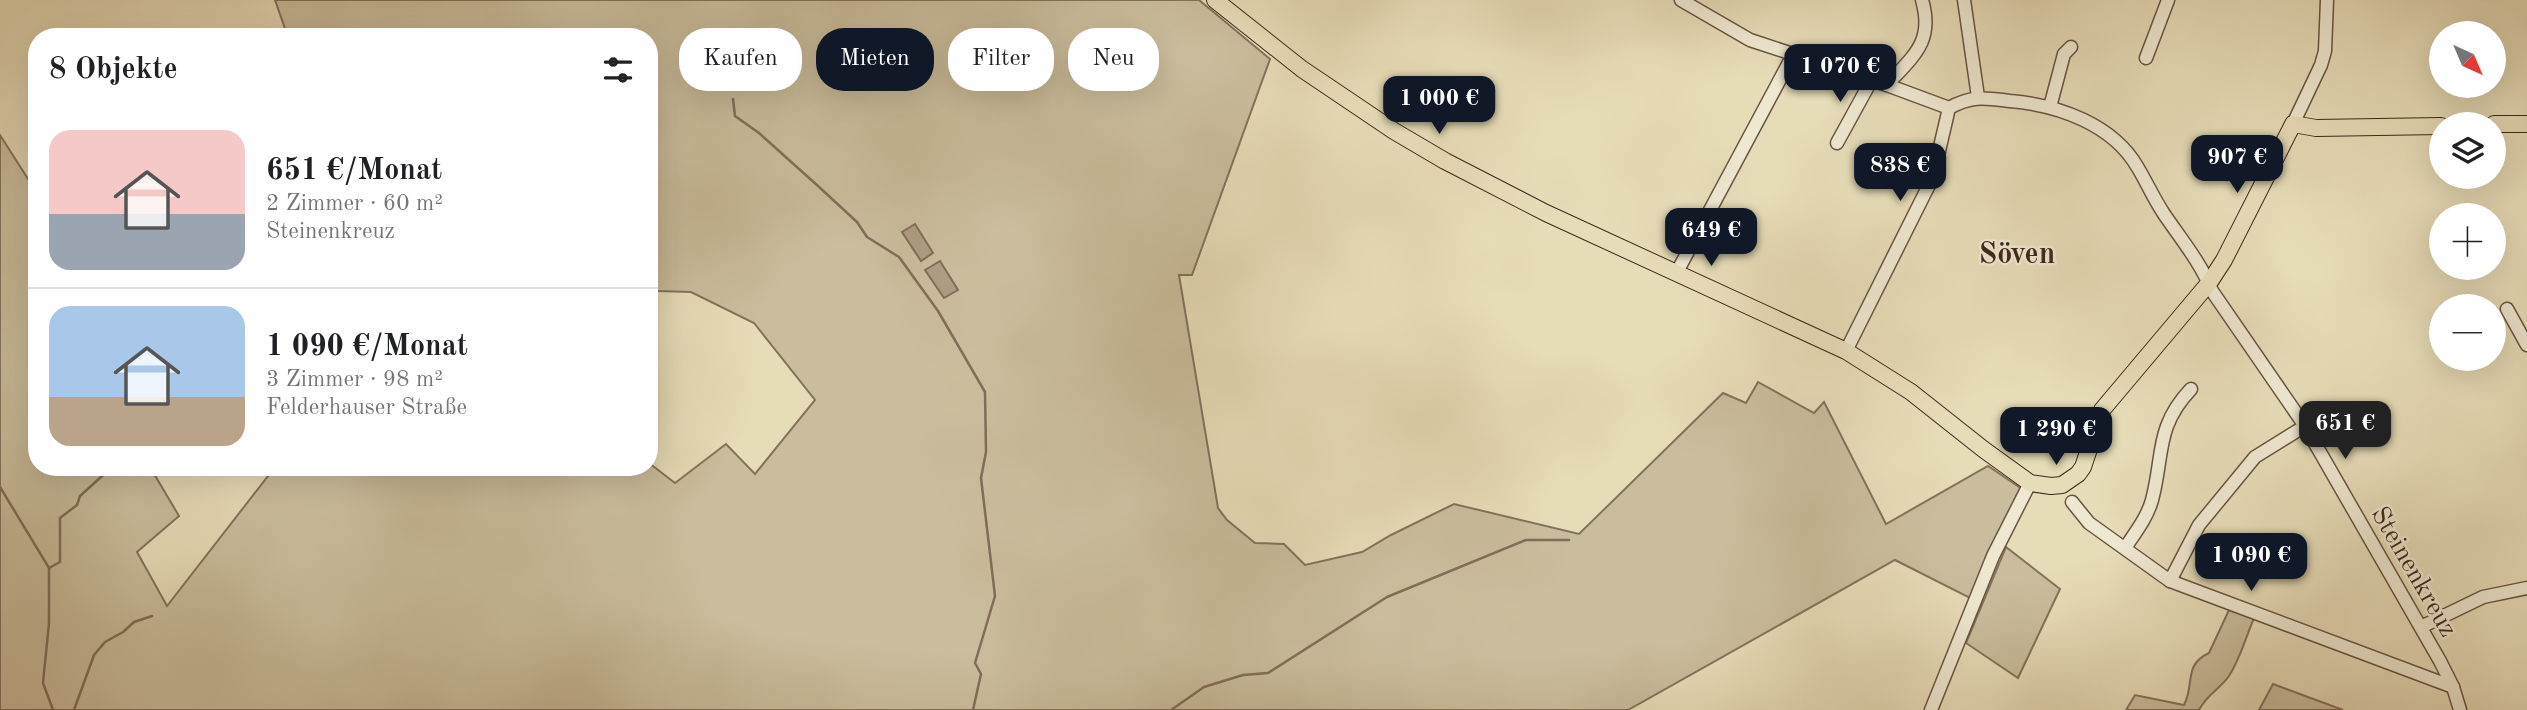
<!DOCTYPE html>
<html lang="de">
<meta charset="utf-8">
<style>
:root{--surface:#fff;--page:#f2f2f2;--text:#202124;--muted:#757577;--line:#e0e0e0;--accent:#111827}
body{margin:0;font-family:"Old Standard TT",serif;background:var(--page);color:var(--text);height:100vh;display:flex;flex-direction:column;font-size:26px;white-space:nowrap}
*{box-sizing:border-box;margin:0}
p{font-size:23px;color:var(--muted)}
.icon{flex:none;width:38px;height:38px;fill:none;stroke:currentColor;stroke-width:2;stroke-linecap:round;stroke-linejoin:round}
.map{position:relative;flex:1;overflow:hidden}
.drawer{position:absolute;left:28px;top:28px;width:630px;height:448px;display:flex;flex-direction:column;background:var(--surface);border-radius:28px;box-shadow:0 7px 28px #0002}
.drawer>*{flex:none}
.guide{position:absolute;left:679px;top:28px;width:665px;height:63px;display:flex;gap:14px}
.needle{width:46px;rotate:136deg}
.buttons{position:absolute;left:2429px;top:21px;display:grid;gap:14px}
.buttons a{display:grid;place-items:center;width:77px;height:77px;border-radius:50%;background:var(--surface);box-shadow:0 7px 28px #0002;font-size:35px}
.price{position:absolute;translate:-50% -60px;padding:0 16px;border-radius:14px;background:var(--accent);color:#fff;font-size:23px;line-height:46px;filter:drop-shadow(0 2px 4px #0008)}
.price::after{content:'';position:absolute;left:50%;top:42px;width:21px;height:16px;margin-left:-10px;background:inherit;clip-path:polygon(0 0,100% 0,50% 100%)}
.price.selected{background:#222;color:#fff}
ul{padding:0;list-style:none}
li{display:flex;align-items:center;gap:21px;height:175px;padding:0 21px}
li+li{border-top:2px solid var(--line)}
li span{display:grid;place-items:center;flex:none;width:196px;height:140px;border-radius:21px;color:#555}
li>.icon{margin-inline-start:auto}
span .icon{width:84px;height:84px;fill:#fffc;stroke-width:1}
li b{font-size:30px}
h2{display:flex;justify-content:space-between;align-items:center;height:84px;padding:0 21px;font-size:30px}
.chip{padding:0 24px;border-radius:28px;background:var(--surface);box-shadow:0 7px 28px #0002;font-size:24px;line-height:63px}
.chip.selected{background:var(--accent);color:#fff}
.map>svg:first-child{display:block}
.green{fill:#cabd9d;stroke:#84725c;stroke-width:2}
.water{fill:#ae9e83;stroke:#816e59;stroke-width:2}
.lines{fill:none;stroke-linecap:round;stroke-linejoin:round}
.stream{stroke:#816e59;stroke-width:2.5}
.minor-casing{stroke:#685442;stroke-width:15}
.major-casing{stroke:#3e271b;stroke-width:18}
.minor{stroke:#efe8d1;stroke-width:12}
.major{stroke:#e7dcb8;stroke-width:16}
.labels{text-anchor:middle;stroke-width:5;stroke-linejoin:round;paint-order:stroke}
.street-label{font-size:26px;fill:#3e271b;stroke:#efe8d1}
.quarter-label{font-size:30px;font-weight:bold;fill:#3e271b;stroke:#efe8d1}
</style>
<div class="map">
<svg width="2527" height="710" viewBox="0 0 2527 710">
<rect width="100%" height="100%" fill="#e7dcb8"/>
<filter id="stains"><feTurbulence type="fractalNoise" baseFrequency=".00286" numOctaves="4"/><feColorMatrix values="0 0 0 0 .2 0 0 0 0 .09 0 0 0 0 .02 0 0 0 .5 -.17"/></filter>
<radialGradient id="worn" r=".72"><stop offset=".6" stop-color="#630" stop-opacity="0"/><stop offset="1" stop-color="#630" stop-opacity=".3"/></radialGradient>
<g class="green">
<polygon points="275,0 1199,0 1270,59 1192,275 1179,275 1218,508 1227,520 1255,543 1284,544 1305,565 1362,552 1391,535 1454,504 1579,534 1723,393 1746,403 1758,382 1814,413 1824,402 1886,524 1988,466 2022,489 1970,598 1895,560 1628,710 0,710 0,135 37,193 37,467 150,467 179,516 137,552 167,606 275,467 649,467 649,463 675,483 726,444 755,474 815,400 754,323 691,292 658,291 649,283 649,37 288,37"/>
<polygon points="2006,547 2060,589 2018,678 1966,643"/>
<path d="M2229,610L2254,618C2246,637 2240,659 2229,676C2220,689 2206,695 2199,710H2126L2135,695L2184,705C2195,684 2183,665 2209,653Z"/>
<polygon points="2273,684 2343,710 2259,710"/>
</g>
<g class="water">
<polygon points="915,224 933,253 921,261 902,232"/>
<polygon points="940,261 958,290 944,298 925,270"/>
</g>
<g class="lines">
<g class="stream">
<polyline points="733,99 735,116 759,133 818,186 857,222 867,237 899,257 938,311 985,392 986,452 981,478 995,596 975,663 981,674 973,710"/>
<polyline points="0,487 49,568 49,623 43,683 53,710"/>
<polyline points="49,568 60,562 60,518 77,505 80,496 112,467"/>
<polyline points="74,710 94,655 105,642 123,632 134,622 152,616"/>
<polyline points="1171,710 1204,687 1243,675 1268,673 1387,597 1526,540 1569,540"/>
</g>
<g class="minor-casing">
<g id="minor">
<polyline points="1681,0 1750,40 1887,85 1949,108"/>
<polyline points="1964,0 1978,97"/>
<polyline points="2146,58 2168,0"/>
<path d="M1887,85C1914,55 1934,42 1922,0"/>
<polyline points="2050,107 2064,54 2071,47"/>
<polyline points="2293,124 2321,65 2325,51 2327,0"/>
<polyline points="1837,143 1871,81"/>
<polyline points="1677,272 1793,55"/>
<polyline points="2507,309 2527,345"/>
<path d="M1846,351L1933,177L1949,108C1972,95 1985,98 2010,101C2058,105 2113,124 2138,168C2147,183 2154,199 2164,214C2181,239 2201,263 2212,291L2305,426L2440,661L2453,687L2460,710"/>
<polyline points="2072,502 2089,523 2170,581 2453,687"/>
<path d="M2125,548C2135,533 2147,518 2152,500C2164,455 2155,427 2191,389"/>
<polyline points="2170,581 2199,525 2255,457 2305,426"/>
<polyline points="2421,627 2483,597 2527,588"/>
<polyline points="1931,710 1993,556 2030,483"/>
</g>
</g>
<g class="major-casing">
<g id="major">
<polyline points="1215,0 1302,69 1394,131 1445,161 1546,213 1846,351 1911,392 1983,449 2030,483 2051,486 2062,485 2078,474 2083,467 2102,410 2209,283 2224,260 2293,124 2316,128 2441,126"/>
<polyline points="2494,124 2527,124"/>
</g>
</g>
<use href="#minor" class="minor"/>
<use href="#major" class="major"/>
</g>
<g class="labels">
<g class="street-label">
<text transform="translate(2415 571) rotate(60)" y="9">Steinenkreuz</text>
</g>
<g class="quarter-label">
<text x="2017" y="263">Söven</text>
</g>
</g>
<rect width="100%" height="100%" filter="url(#stains)"/>
<rect width="100%" height="100%" fill="url(#worn)"/>
</svg>
<div class="buttons">
<a><svg class="needle" viewBox="-14 -14 28 28"><path d="M0-13l5 13h-10z" fill="#e53935"/><path d="M0 13l5-13h-10z" fill="#757577"/></svg></a>
<a><svg class="icon" aria-label="layers" viewBox="0 0 24 24"><path d="M12 4l9 5-9 5-9-5zM3 14l9 5 9-5"/></svg></a>
<a>+</a>
<a>−</a>
</div>
<b class="price" style="left:1840px;top:104px">1 070 €</b>
<b class="price" style="left:1439px;top:136px">1 000 €</b>
<b class="price" style="left:2237px;top:195px">907 €</b>
<b class="price" style="left:1900px;top:203px">838 €</b>
<b class="price" style="left:1711px;top:268px">649 €</b>
<b class="price selected" style="left:2345px;top:461px">651 €</b>
<b class="price" style="left:2056px;top:467px">1 290 €</b>
<b class="price" style="left:2251px;top:593px">1 090 €</b>
<div class="guide">
<a class="chip">Kaufen</a>
<a class="chip selected">Mieten</a>
<a class="chip">Filter</a>
<a class="chip">Neu</a>
</div>
<section class="drawer">
<h2>8 Objekte<svg class="icon" aria-label="filters" viewBox="0 0 24 24"><path d="M4 7h16M4 17h16"/><circle cx="9" cy="7" r="2"/><circle cx="15" cy="17" r="2"/></svg></h2>
<ul>
<li><span style="background:linear-gradient(#f6c9c9 60%,#9aa5b1 0)"><svg class="icon" aria-label="home" viewBox="0 0 24 24"><path d="M3 11l9-7 9 7M6 9v11h12V9"/></svg></span><div><b>651 €/Monat</b><p>2 Zimmer · 60 m²</p><p>Steinenkreuz</p></div></li>
<li><span style="background:linear-gradient(#a9c7e8 65%,#b9a48a 0)"><svg class="icon" aria-label="home" viewBox="0 0 24 24"><path d="M3 11l9-7 9 7M6 9v11h12V9"/></svg></span><div><b>1 090 €/Monat</b><p>3 Zimmer · 98 m²</p><p>Felderhauser Straße</p></div></li>
</ul>
</section>
</div>
